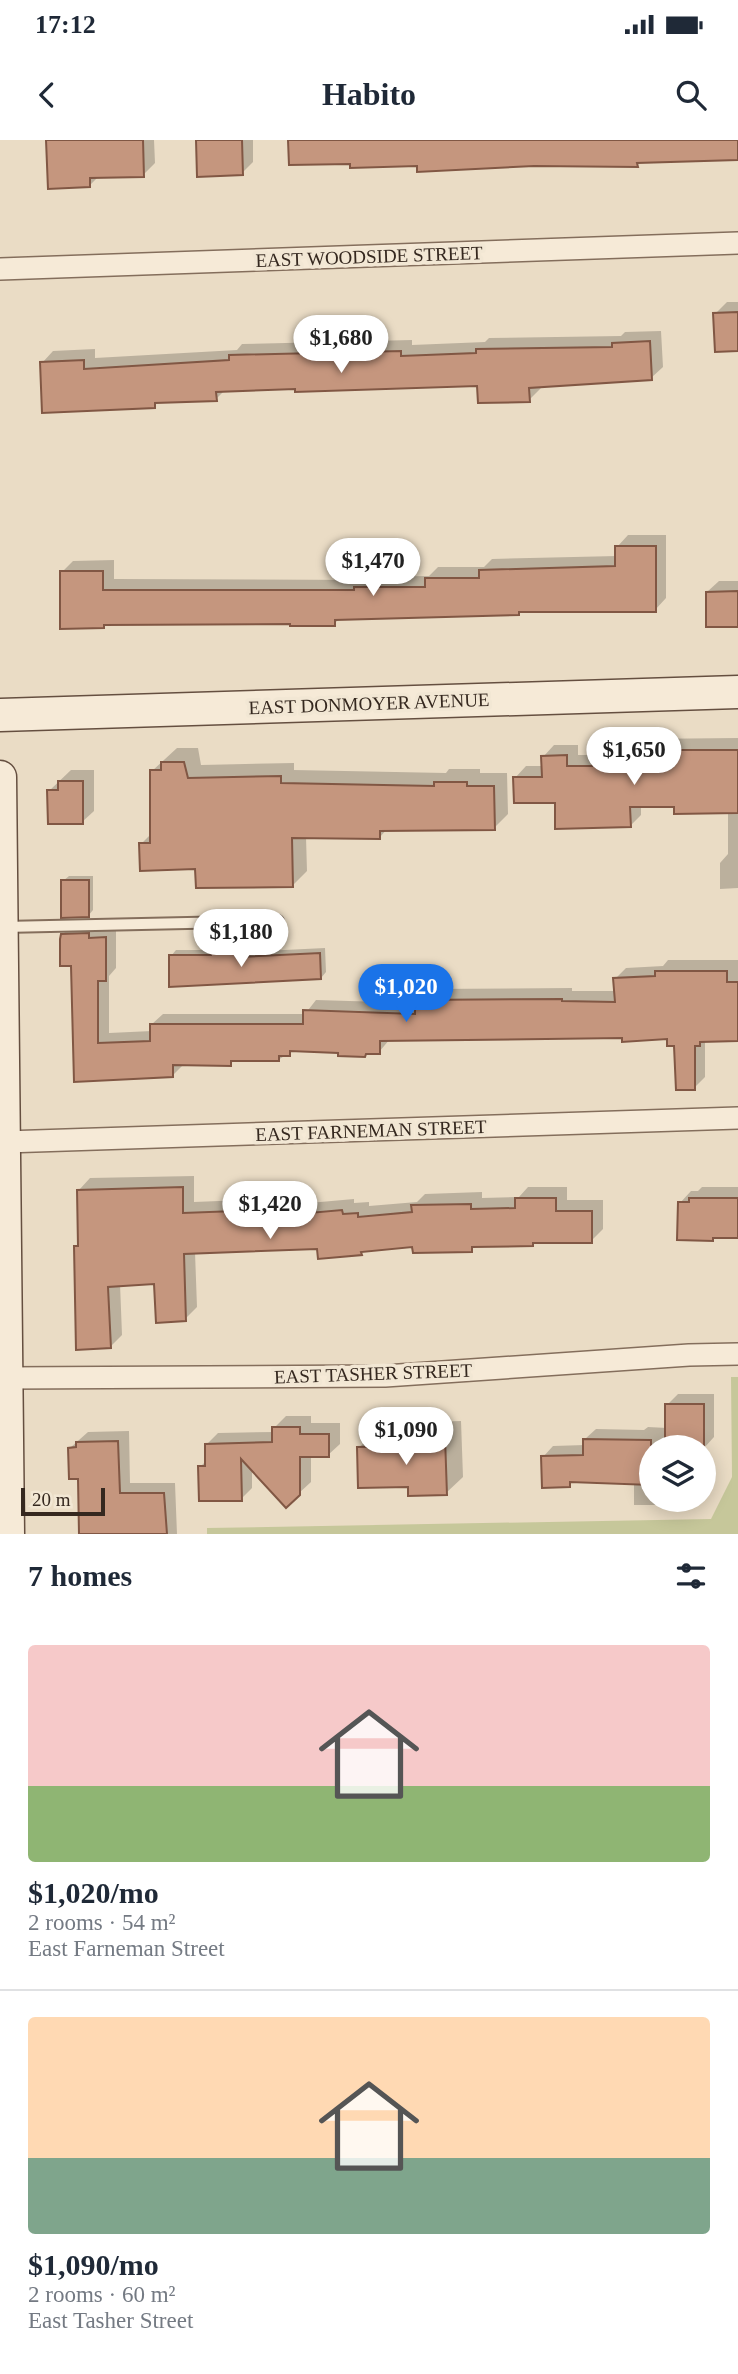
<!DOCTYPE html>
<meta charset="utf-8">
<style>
:root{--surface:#fff;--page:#f2f2f3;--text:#1f2937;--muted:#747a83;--line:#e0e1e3;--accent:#1a73e8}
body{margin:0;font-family:"Times New Roman",serif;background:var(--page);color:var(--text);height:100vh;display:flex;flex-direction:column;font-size:26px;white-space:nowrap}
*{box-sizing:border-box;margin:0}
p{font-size:23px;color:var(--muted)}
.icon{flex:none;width:38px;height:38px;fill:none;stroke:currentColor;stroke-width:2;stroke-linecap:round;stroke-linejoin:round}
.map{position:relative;height:1394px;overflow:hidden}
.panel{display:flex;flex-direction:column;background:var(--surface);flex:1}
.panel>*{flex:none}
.buttons{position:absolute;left:639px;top:1295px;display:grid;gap:14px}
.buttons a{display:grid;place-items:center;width:77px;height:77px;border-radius:50%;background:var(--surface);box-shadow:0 4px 18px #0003;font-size:35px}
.scale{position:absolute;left:21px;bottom:18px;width:84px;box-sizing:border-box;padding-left:7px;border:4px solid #35281f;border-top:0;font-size:19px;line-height:24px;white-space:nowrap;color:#35281f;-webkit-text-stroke:5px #f2e7d4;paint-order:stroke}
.price{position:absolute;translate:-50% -60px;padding:0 16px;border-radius:24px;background:#fff;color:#222;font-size:23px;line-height:46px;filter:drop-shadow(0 2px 4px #0008)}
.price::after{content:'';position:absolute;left:50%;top:42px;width:21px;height:16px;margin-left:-10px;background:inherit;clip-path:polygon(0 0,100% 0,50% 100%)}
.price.active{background:var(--accent);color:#fff}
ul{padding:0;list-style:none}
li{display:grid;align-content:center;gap:14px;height:371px;padding:0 28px}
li+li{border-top:2px solid var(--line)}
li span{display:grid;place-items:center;height:217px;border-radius:7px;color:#555}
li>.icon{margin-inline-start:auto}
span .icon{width:126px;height:126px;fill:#fffc;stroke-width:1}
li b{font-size:30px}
h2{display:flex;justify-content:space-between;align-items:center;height:84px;padding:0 28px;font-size:30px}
.status{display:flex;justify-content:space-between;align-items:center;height:49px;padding:0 35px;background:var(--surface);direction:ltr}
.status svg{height:19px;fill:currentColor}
header{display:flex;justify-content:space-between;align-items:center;height:91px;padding:0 28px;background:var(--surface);font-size:32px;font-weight:700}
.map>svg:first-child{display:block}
.green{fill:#c6c79a}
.shadow{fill:#0003}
.building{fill:#c5967e;stroke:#815744;stroke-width:2}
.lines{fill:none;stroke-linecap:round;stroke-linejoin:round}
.lane-casing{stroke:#846e5c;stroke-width:14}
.street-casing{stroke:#846e5c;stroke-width:24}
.secondary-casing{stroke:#654f40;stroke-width:35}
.lane{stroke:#f6ead7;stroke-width:10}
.street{stroke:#f6ead7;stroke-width:21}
.secondary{stroke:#f6ead7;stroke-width:32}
.labels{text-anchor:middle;stroke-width:7;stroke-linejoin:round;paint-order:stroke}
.street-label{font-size:19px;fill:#35281f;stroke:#f2e7d4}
</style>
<div class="status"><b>17:12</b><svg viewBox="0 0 49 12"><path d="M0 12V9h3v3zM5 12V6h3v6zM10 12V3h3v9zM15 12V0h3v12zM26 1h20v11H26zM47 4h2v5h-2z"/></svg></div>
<header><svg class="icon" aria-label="back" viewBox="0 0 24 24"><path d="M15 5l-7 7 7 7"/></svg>Habito<svg class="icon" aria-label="search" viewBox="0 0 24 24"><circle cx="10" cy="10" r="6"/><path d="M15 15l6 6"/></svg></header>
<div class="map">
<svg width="738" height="1394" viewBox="0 0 738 1394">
<rect width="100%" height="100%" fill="#eadcc5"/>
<polygon class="green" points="731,1237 738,1237 738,1394 207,1394 207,1388 711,1379 732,1337"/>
<g class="shadow">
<polygon points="48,0 154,0 155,23 143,35 99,36 89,46"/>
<polygon points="198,0 253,0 253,22 242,33"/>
<polygon points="727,162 738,162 738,210 715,174"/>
<polygon points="661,191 663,227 651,238 541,245 541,248 529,260 479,244 225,250 216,259 159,261 154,266 42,223 53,211 95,209 95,218 237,210 242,204 412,200 412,205 485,202 489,198 621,196 625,192"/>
<polygon points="628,395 666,395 666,458 655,470 522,470 518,474 340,478 334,484 107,483 103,487 62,432 73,421 114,420 114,439 364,440 367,437 429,436 438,427 484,427 492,419 617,416 617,407"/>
<polygon points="719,441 738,441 738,485 707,452"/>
<polygon points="738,598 738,748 720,749 720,723 728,714 728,671 675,666 641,665 641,675 630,686 556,661 515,638 526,626 543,626 543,617 554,605 578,605 578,615 628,615 629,611 641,599"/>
<polygon points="177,608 198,608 201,625 294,623 294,630 446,633 449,629 480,629 480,633 507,633 508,674 494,688 387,689 380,697 306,697 307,731 293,745 197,727 141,704 152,693 152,631"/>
<polygon points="71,630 94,630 94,671 82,682 49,651"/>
<polygon points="69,736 93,736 93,770 88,776 63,741"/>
<polygon points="74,783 116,787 116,828 109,836 109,893 152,891 152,884 163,874 305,874 316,860 416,863 427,849 572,848 572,851 616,851 615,839 626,828 663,826 668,820 738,820 738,900 705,900 705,937 694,948 676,904 669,897 624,896 390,899 379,912 294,910 278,920 235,920 230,924 183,925 172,936 75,940 73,825 63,794"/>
<polygon points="218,806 243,806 243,812 325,808 326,832 321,838 171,816 176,810 214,810"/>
<polygon points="194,1036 194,1062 298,1058 298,1064 354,1059 354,1063 369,1062 369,1066 417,1062 425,1054 482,1052 482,1058 519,1057 528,1047 567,1047 567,1060 603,1060 603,1089 591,1101 535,1101 532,1104 476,1105 471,1110 414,1105 364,1110 361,1114 318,1107 195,1112 197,1167 185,1179 155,1142 120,1144 122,1195 110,1207 76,1107 80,1103 79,1050 90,1038"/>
<polygon points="702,1047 738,1047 738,1097 680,1063 691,1051 698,1051"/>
<polygon points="678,1254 714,1254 714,1297 704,1308 651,1307 651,1360 667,1360 661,1365 634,1365 634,1342 574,1340 569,1345 543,1317 553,1306 585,1305 585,1299 596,1289 644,1290 648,1287 667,1288 667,1265"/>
<polygon points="286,1276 311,1276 311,1283 340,1283 340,1304 328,1315 311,1315 311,1342 286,1365 252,1329 252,1348 241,1359 200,1327 207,1320 206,1305 218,1293 274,1292 274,1288"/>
<polygon points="461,1281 463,1337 446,1353 359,1308 375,1291 416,1290 425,1282"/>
<polygon points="129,1291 130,1343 175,1343 177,1394 81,1394 79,1337 70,1308 88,1292"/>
</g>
<g class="building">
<polygon points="46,0 143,0 144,37 90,38 90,47 48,49"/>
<polygon points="196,0 242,0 243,35 197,37"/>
<polygon points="288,0 738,0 738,20 637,23 638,27 534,26 417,32 417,26 350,28 350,24 289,25"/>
<polygon points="738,172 738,211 715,212 713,173"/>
<polygon points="650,201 652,240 529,248 530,262 478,263 477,246 295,252 295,249 216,252 217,261 155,263 155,268 42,273 40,222 84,220 84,229 229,220 229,215 401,211 401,216 476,213 476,209 612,207 612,203"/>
<polygon points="615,406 656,406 656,472 519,472 519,475 335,480 335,486 290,486 290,484 104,485 104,488 60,489 60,431 103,431 103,450 354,450 354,447 425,447 425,438 479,438 479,430 615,426"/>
<polygon points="738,451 738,487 706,487 706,452"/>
<polygon points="628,610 738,610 738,673 674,674 674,667 630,667 631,687 555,689 555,663 514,663 513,637 542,637 541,616 567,615 567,626 625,626"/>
<polygon points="161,622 184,622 188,638 281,636 281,643 434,646 434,642 467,642 467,646 494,646 495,690 380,691 380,699 292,698 293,747 196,748 195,729 140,731 139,703 150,703 150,630 161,630"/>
<polygon points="58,641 83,641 83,684 48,684 47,650 58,650"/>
<polygon points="61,740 89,740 89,777 61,778"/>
<polygon points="89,793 89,798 106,797 106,841 98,841 98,903 150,901 150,884 303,884 303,870 415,874 415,860 562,859 562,861 615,862 613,838 655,836 655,831 727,831 727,842 738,842 738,901 700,902 700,906 695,906 695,950 676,950 674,906 667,906 667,899 622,902 622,898 380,901 380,914 366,914 365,917 338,916 338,913 290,911 290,916 279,916 279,921 231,921 231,926 173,925 173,937 74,942 71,826 60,826 60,799 61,794"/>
<polygon points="211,811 239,811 239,817 320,813 321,839 169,847 169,815 211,815"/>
<polygon points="183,1047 183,1073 286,1069 287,1075 342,1070 343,1074 358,1073 358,1077 412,1072 411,1065 471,1064 471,1069 515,1068 515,1058 556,1058 556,1071 592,1071 592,1103 533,1103 533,1106 472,1107 472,1112 413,1113 412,1107 361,1112 362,1115 318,1119 317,1109 184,1114 186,1181 156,1183 154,1144 108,1147 111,1208 76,1210 74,1106 78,1106 77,1050"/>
<polygon points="689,1058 738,1058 738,1098 713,1098 713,1101 677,1100 678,1062 689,1062"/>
<rect x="665" y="1264" width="39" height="43"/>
<polygon points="272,1287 300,1287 300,1294 329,1294 329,1317 300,1317 300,1355 286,1368 241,1319 242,1361 199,1361 198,1326 205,1326 205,1304 272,1302"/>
<polygon points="445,1297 447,1355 408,1356 408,1347 358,1348 357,1307 406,1306 406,1298"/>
<polygon points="583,1299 651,1300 651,1345 570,1342 570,1347 542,1348 541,1316 583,1315"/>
<polygon points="118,1301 120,1353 164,1353 167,1394 79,1394 78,1339 69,1339 68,1308 76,1307 76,1302"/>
</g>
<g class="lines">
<g class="lane-casing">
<polyline id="lane" points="4,787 278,781"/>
</g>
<g class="street-casing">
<g id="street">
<polyline points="0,129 738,103"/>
<polyline points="5,1002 738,978"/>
<polyline points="7,1238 385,1236 689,1215 738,1214"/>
</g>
</g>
<g class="secondary-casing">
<g id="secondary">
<polyline points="0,575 738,552"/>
<polyline points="0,637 8,1394"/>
</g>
</g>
<use href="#lane" class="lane"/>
<use href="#street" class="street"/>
<use href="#secondary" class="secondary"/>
</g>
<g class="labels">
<g class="street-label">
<text transform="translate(369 116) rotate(-2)" y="7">EAST WOODSIDE STREET</text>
<text transform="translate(369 563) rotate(-2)" y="7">EAST DONMOYER AVENUE</text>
<text transform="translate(371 990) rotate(-2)" y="7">EAST FARNEMAN STREET</text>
<text transform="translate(373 1233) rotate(-2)" y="7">EAST TASHER STREET</text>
</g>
</g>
</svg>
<div class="buttons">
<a><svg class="icon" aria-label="layers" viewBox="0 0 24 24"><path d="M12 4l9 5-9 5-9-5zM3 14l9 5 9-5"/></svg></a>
</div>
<div class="scale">20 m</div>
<b class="price" style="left:341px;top:235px">$1,680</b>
<b class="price" style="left:373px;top:458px">$1,470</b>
<b class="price" style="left:634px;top:647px">$1,650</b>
<b class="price" style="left:241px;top:829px">$1,180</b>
<b class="price active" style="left:406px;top:884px">$1,020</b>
<b class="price" style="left:270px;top:1101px">$1,420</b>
<b class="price" style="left:406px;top:1327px">$1,090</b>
</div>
<section class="panel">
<h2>7 homes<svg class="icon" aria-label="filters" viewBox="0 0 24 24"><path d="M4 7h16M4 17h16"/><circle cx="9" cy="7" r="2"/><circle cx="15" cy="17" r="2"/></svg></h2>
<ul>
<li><span style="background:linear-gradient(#f6c9c9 65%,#8fb573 0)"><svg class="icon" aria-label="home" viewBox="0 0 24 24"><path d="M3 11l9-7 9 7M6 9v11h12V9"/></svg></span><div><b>$1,020/mo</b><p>2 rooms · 54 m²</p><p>East Farneman Street</p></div></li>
<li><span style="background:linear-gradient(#ffd9b3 65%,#7fa58c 0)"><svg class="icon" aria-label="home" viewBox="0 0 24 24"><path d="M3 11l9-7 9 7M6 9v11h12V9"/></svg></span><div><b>$1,090/mo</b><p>2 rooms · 60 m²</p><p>East Tasher Street</p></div></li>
</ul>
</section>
